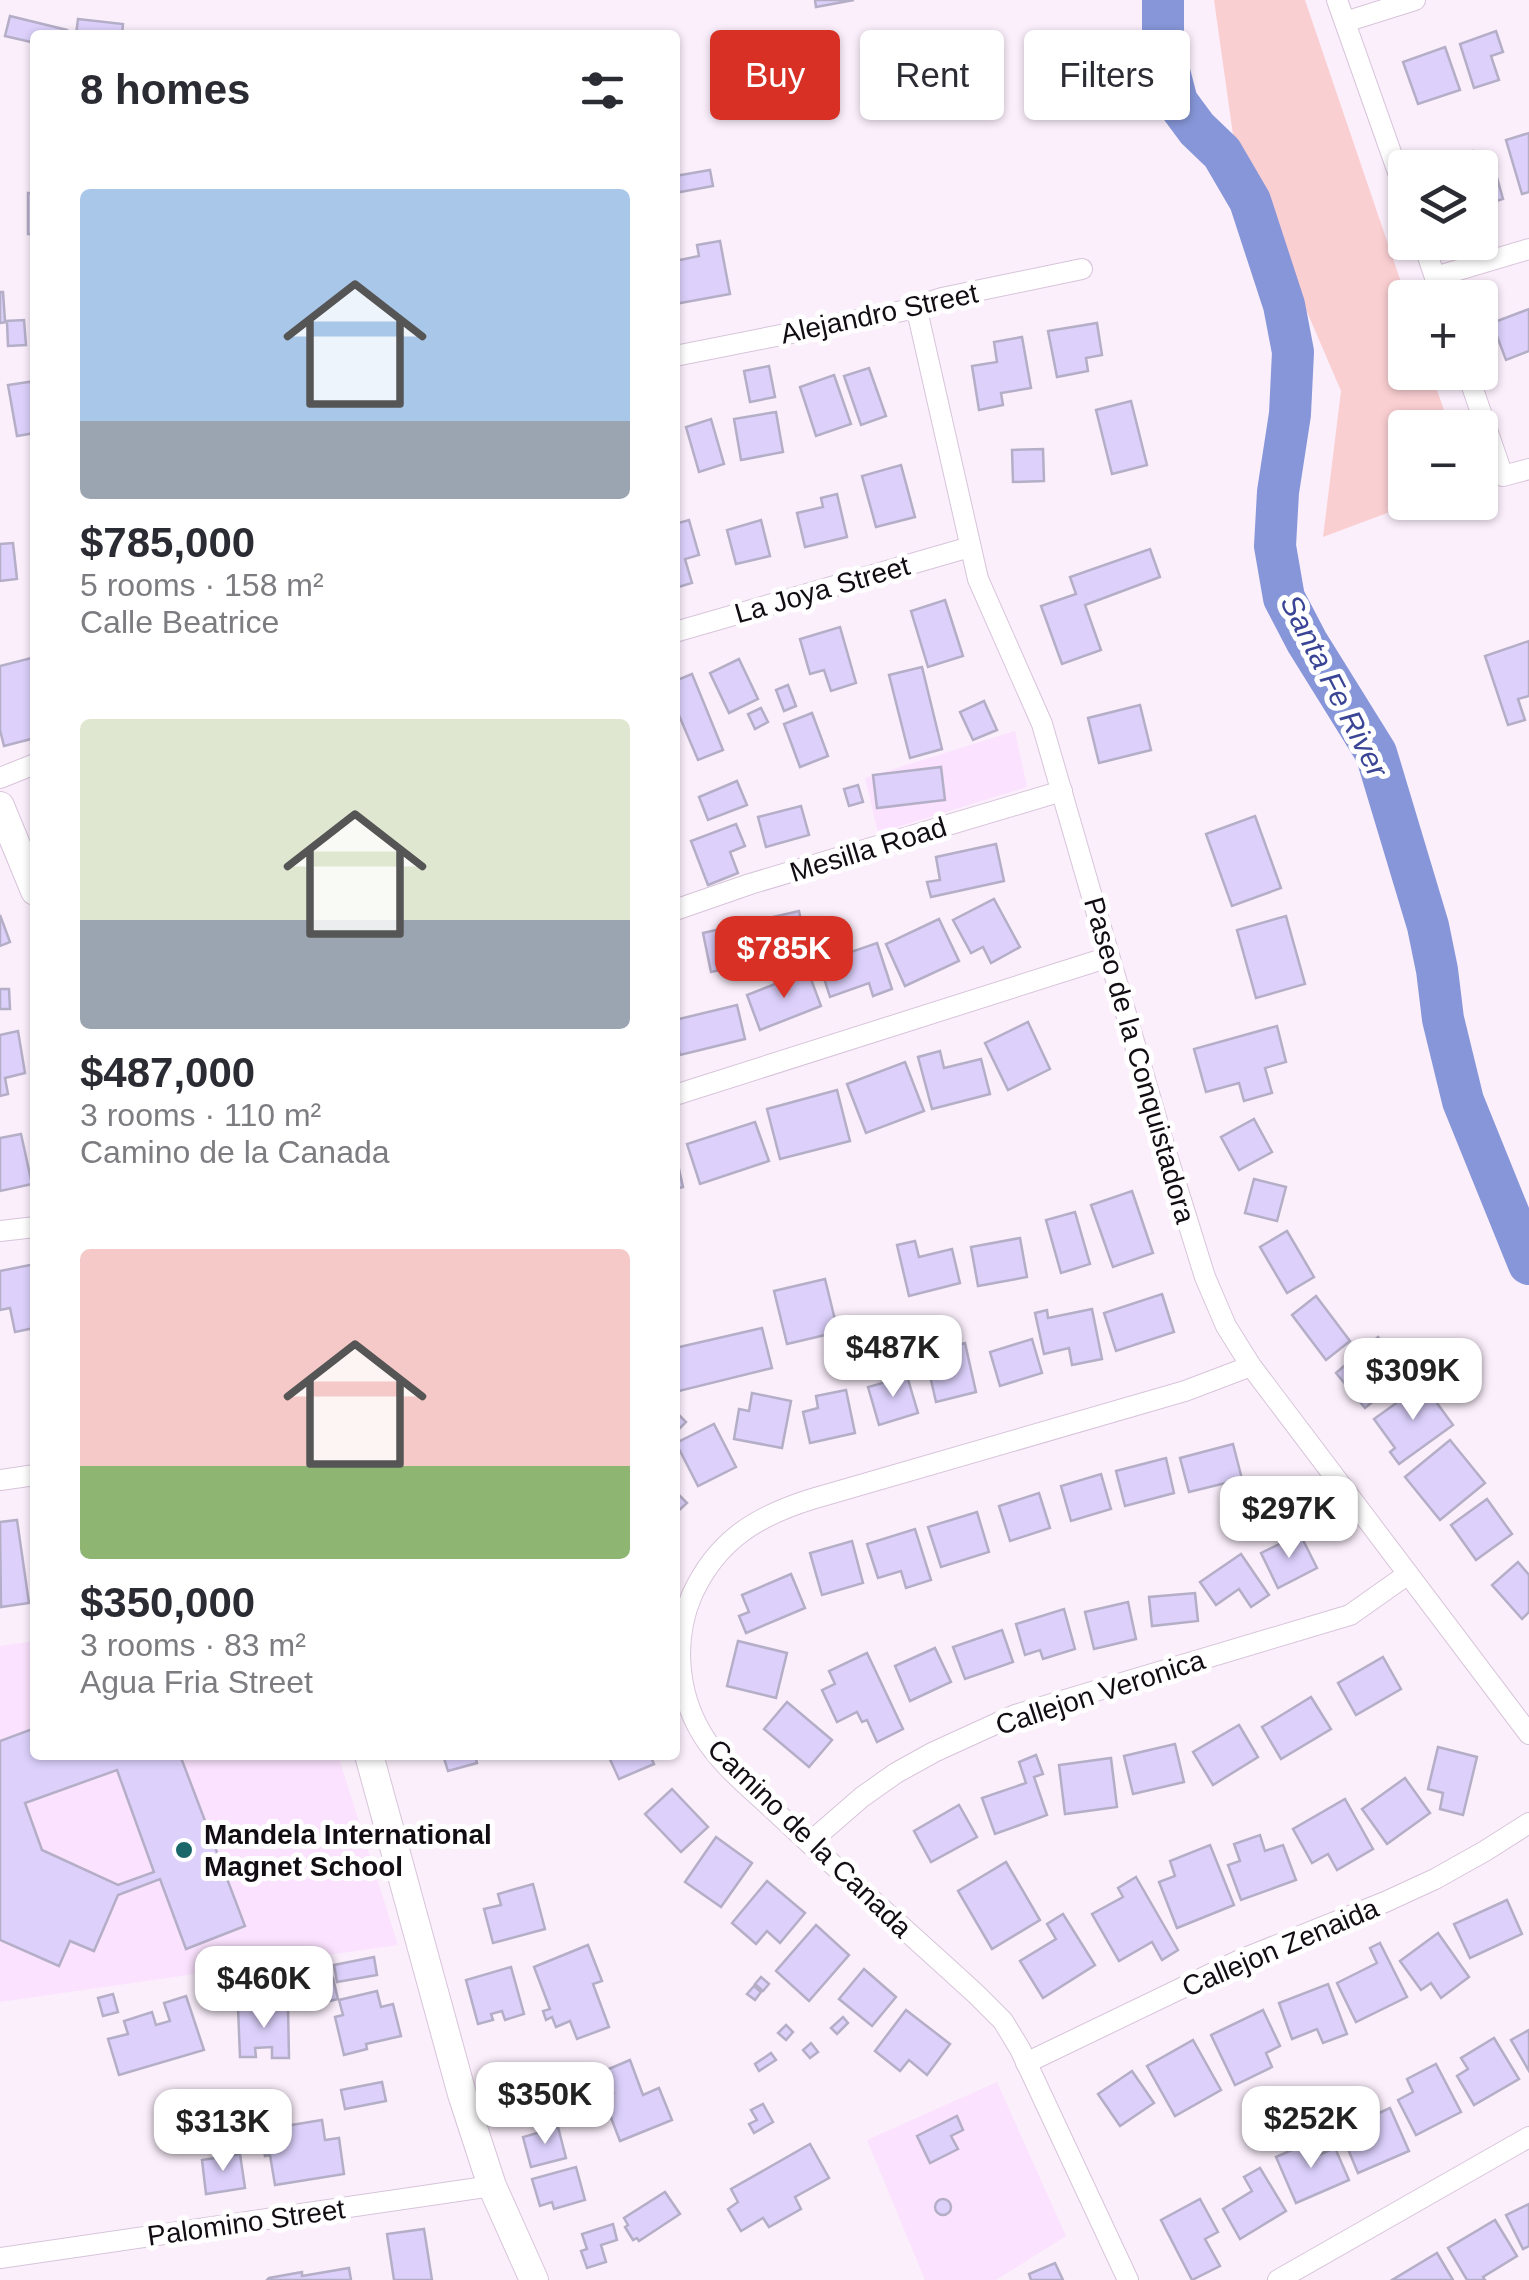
<!DOCTYPE html>
<meta charset="utf-8">
<style>
:root{--surface:#fff;--page:#f7f7f7;--text:#2b2b33;--muted:#7c7c81;--accent:#d93025}
body{margin:0;font-family:Arial,sans-serif;background:var(--page);color:var(--text);height:100vh;display:flex;flex-direction:column;font-size:38px;white-space:nowrap}
*{box-sizing:border-box;margin:0}
p{font-size:32px;color:var(--muted)}
.icon{flex:none;width:55px;height:55px;fill:none;stroke:currentColor;stroke-width:2;stroke-linecap:round;stroke-linejoin:round}
.map{position:relative;flex:1;overflow:hidden}
.panel{position:absolute;left:30px;top:30px;width:650px;height:1730px;display:flex;flex-direction:column;background:var(--surface);border-radius:10px;box-shadow:0 2px 8px #0004}
.panel>*{flex:none}
.guide{position:absolute;left:710px;top:30px;width:668px;height:90px;display:flex;gap:20px}
.buttons{position:absolute;left:1388px;top:150px;display:grid;gap:20px}
.buttons a{display:grid;place-items:center;width:110px;height:110px;border-radius:10px;background:var(--surface);box-shadow:0 2px 8px #0004;font-size:50px}
.price{position:absolute;translate:-50% -85px;padding:0 22px;border-radius:20px;background:#fff;color:#222;font-size:32px;line-height:65px;filter:drop-shadow(0 2px 5px #0008)}
.price::after{content:'';position:absolute;left:50%;top:60px;width:30px;height:22px;margin-left:-15px;background:inherit;clip-path:polygon(0 0,100% 0,50% 100%)}
.price.selected{background:var(--accent);color:#fff}
ul{padding:0;list-style:none}
li{display:grid;align-content:center;gap:20px;height:530px;padding:0 50px}
li span{display:grid;place-items:center;height:310px;border-radius:10px;color:#555}
li>.icon{margin-inline-start:auto}
span .icon{width:180px;height:180px;fill:#fffc;stroke-width:1}
li b{font-size:42px}
h2{display:flex;justify-content:space-between;align-items:center;height:120px;padding:0 50px;font-size:42px}
.chip{padding:0 35px;border-radius:10px;background:var(--surface);box-shadow:0 2px 8px #0004;font-size:35px;line-height:90px}
.chip.selected{background:var(--accent);color:#fff}
.map>svg:first-child{display:block}
.built{fill:#fbe2fe}
.green{fill:#facfd2}
.lines{fill:none;stroke-linecap:round;stroke-linejoin:round}
.river{stroke:#8696d8;stroke-width:42}
.building{fill:#ddd1fc;stroke:#b5aec7;stroke-width:2.5;fill-rule:evenodd}
.street-casing{stroke:#d8c4da;stroke-width:22}
.secondary-casing{stroke:#d8c4da;stroke-width:30}
.street{stroke:#fff;stroke-width:20}
.secondary{stroke:#fff;stroke-width:28}
.poi-dot{fill:#1a676a;stroke:#fff;stroke-width:4}
.labels{text-anchor:middle;stroke-width:10;stroke-linejoin:round;paint-order:stroke}
.street-label{font-size:28px;fill:#120c13;stroke:#fff}
.poi-label{font-size:28px;font-weight:bold;fill:#120c13;stroke:#fff;text-anchor:start}
.water-label{font-size:30px;font-style:italic;fill:#3a4595;stroke:#fff}
</style>
<div class="map">
<svg width="1529" height="2280" viewBox="0 0 1529 2280">
<rect width="100%" height="100%" fill="#fbeffc"/>
<g class="built">
<polygon points="1015,731 1027,787 878,833 865,778"/>
<polygon points="35,1641 35,1755 338,1755 398,1945 0,2002 0,1646"/>
<polygon points="997,2082 1066,2236 996,2280 925,2280 867,2140"/>
</g>
<polygon class="green" points="1214,0 1305,0 1406,297 1405,372 1431,373 1450,427 1405,428 1405,502 1414,503 1323,537 1341,391 1234,142"/>
<g class="lines">
<polyline class="river" points="1163,0 1163,48 1177,102 1197,129 1222,153 1250,201 1284,305 1293,352 1290,414 1278,492 1275,546 1284,598 1307,642 1376,753 1428,926 1437,970 1443,1019 1463,1101 1529,1264"/>
</g>
<g class="building">
<polygon points="815,0 854,0 816,7"/>
<polygon points="10,16 67,30 66,35 35,35 35,43 5,36"/>
<polygon points="78,19 123,24 122,35 76,35"/>
<polygon points="1496,31 1503,52 1491,56 1499,80 1474,88 1460,44"/>
<polygon points="1445,47 1460,90 1418,104 1403,62"/>
<polygon points="1529,133 1529,192 1522,194 1506,140"/>
<polygon points="1473,151 1477,164 1492,160 1503,199 1480,206 1480,168 1438,168 1436,162"/>
<polygon points="710,170 713,186 675,193 675,176"/>
<rect x="28" y="193" width="7" height="41"/>
<polygon points="720,241 730,294 675,304 675,261 699,256 697,245"/>
<polygon points="0,292 3,292 5,321 24,320 26,345 8,346 7,322 0,323"/>
<polygon points="1529,309 1529,351 1506,360 1492,323"/>
<polygon points="1097,323 1102,355 1086,358 1088,371 1057,377 1048,331"/>
<polygon points="1022,337 1031,388 1001,393 1003,405 979,410 972,366 997,362 994,342"/>
<polygon points="769,366 775,397 750,402 744,371"/>
<polygon points="869,368 886,416 861,425 844,376"/>
<polygon points="834,375 851,424 816,436 800,387"/>
<polygon points="35,381 35,433 17,436 8,385"/>
<polygon points="1131,401 1147,465 1112,474 1096,410"/>
<polygon points="776,412 783,452 741,460 734,419"/>
<polygon points="711,419 724,464 699,472 686,427"/>
<polygon points="1043,449 1044,481 1013,482 1012,450"/>
<polygon points="901,465 915,517 876,527 862,476"/>
<polygon points="837,494 847,537 805,547 797,513 823,507 821,498"/>
<polygon points="689,520 699,555 685,559 692,583 675,588 675,524"/>
<polygon points="761,520 770,556 736,564 727,530"/>
<polygon points="13,543 17,579 0,581 0,544"/>
<polygon points="1150,549 1160,577 1085,605 1101,650 1062,664 1041,606 1076,594 1070,577"/>
<polygon points="945,600 963,656 928,667 911,611"/>
<polygon points="840,627 856,683 831,691 824,670 810,674 800,639"/>
<polygon points="1529,641 1529,696 1518,699 1525,720 1508,725 1485,656"/>
<polygon points="35,657 35,738 4,746 0,730 0,666"/>
<polygon points="739,659 758,699 729,713 710,673"/>
<polygon points="922,667 942,749 910,758 889,675"/>
<polygon points="692,674 723,750 698,760 675,706 675,681"/>
<polygon points="788,685 796,706 784,711 776,690"/>
<polygon points="984,701 997,730 973,740 960,712"/>
<polygon points="1140,705 1151,750 1099,763 1088,718"/>
<polygon points="761,708 768,722 755,729 748,714"/>
<polygon points="812,713 828,756 800,767 784,724"/>
<polygon points="941,767 945,800 877,808 873,775"/>
<polygon points="737,781 747,805 708,820 699,797"/>
<polygon points="858,785 863,802 849,806 844,789"/>
<polygon points="801,806 809,835 766,847 758,817"/>
<polygon points="1255,816 1281,888 1232,906 1206,834"/>
<polygon points="736,824 745,846 730,852 738,873 708,885 691,841"/>
<polygon points="996,844 1004,881 931,897 927,882 940,880 936,857"/>
<polygon points="994,899 1020,947 991,963 983,947 971,953 953,920"/>
<polygon points="799,911 807,950 711,972 703,933"/>
<polygon points="0,915 10,942 0,946"/>
<polygon points="1286,916 1305,984 1256,998 1237,930"/>
<polygon points="939,919 959,961 905,986 886,944"/>
<polygon points="877,943 892,989 873,996 869,983 830,997 819,963"/>
<polygon points="808,971 821,1006 760,1030 747,995"/>
<polygon points="0,989 9,989 10,1009 0,1009"/>
<polygon points="737,1005 745,1039 680,1055 675,1034 675,1020"/>
<polygon points="1028,1022 1050,1069 1008,1090 985,1043"/>
<polygon points="1277,1026 1286,1062 1265,1068 1272,1093 1244,1101 1239,1083 1206,1092 1194,1049"/>
<polygon points="18,1031 25,1073 5,1078 8,1094 0,1096 0,1035"/>
<polygon points="940,1051 944,1068 981,1059 990,1094 932,1109 918,1057"/>
<polygon points="905,1062 924,1111 866,1133 847,1084"/>
<polygon points="837,1090 850,1141 780,1159 767,1109"/>
<polygon points="1254,1119 1272,1152 1239,1170 1221,1137"/>
<polygon points="755,1122 769,1161 700,1184 687,1144"/>
<polygon points="21,1134 32,1184 0,1191 0,1138"/>
<polygon points="675,1151 683,1187 675,1189"/>
<polygon points="1254,1179 1286,1187 1277,1221 1245,1213"/>
<polygon points="1132,1191 1153,1253 1113,1267 1091,1205"/>
<polygon points="1075,1212 1090,1264 1061,1273 1046,1220"/>
<polygon points="1287,1231 1314,1277 1287,1293 1260,1247"/>
<polygon points="1020,1238 1027,1277 978,1286 971,1247"/>
<polygon points="915,1241 919,1257 952,1249 960,1283 909,1296 897,1245"/>
<polygon points="35,1264 35,1318 32,1318 34,1328 15,1332 10,1308 0,1310 0,1271"/>
<polygon points="825,1279 838,1332 787,1344 774,1291"/>
<polygon points="1162,1294 1174,1332 1116,1351 1104,1313"/>
<polygon points="1316,1296 1350,1341 1326,1360 1292,1315"/>
<polygon points="1092,1309 1102,1359 1072,1365 1069,1348 1044,1354 1035,1313 1047,1310 1048,1318"/>
<polygon points="762,1328 772,1368 675,1392 675,1348"/>
<polygon points="1378,1337 1408,1373 1365,1408 1336,1373"/>
<polygon points="1032,1339 1042,1373 1000,1386 990,1352"/>
<polygon points="965,1343 976,1392 936,1402 928,1367 946,1362 943,1349"/>
<polygon points="907,1376 918,1413 879,1425 868,1387"/>
<polygon points="1423,1384 1453,1425 1399,1464 1390,1452 1395,1448 1374,1419"/>
<polygon points="846,1390 855,1433 810,1443 803,1412 818,1408 816,1396"/>
<polygon points="752,1393 791,1401 782,1448 734,1439 739,1409 749,1411"/>
<polygon points="675,1411 686,1422 675,1433"/>
<polygon points="714,1424 736,1467 698,1486 676,1443"/>
<polygon points="1450,1440 1485,1483 1440,1520 1405,1477"/>
<polygon points="1233,1444 1242,1479 1189,1492 1180,1458"/>
<polygon points="1166,1458 1174,1493 1125,1506 1116,1471"/>
<polygon points="1101,1474 1111,1509 1071,1521 1061,1486"/>
<polygon points="675,1491 687,1503 675,1514"/>
<polygon points="1039,1493 1050,1528 1010,1541 999,1506"/>
<polygon points="1487,1499 1512,1534 1476,1560 1451,1525"/>
<polygon points="977,1512 989,1552 941,1567 928,1527"/>
<polygon points="17,1520 29,1603 1,1607 0,1522"/>
<polygon points="915,1529 931,1580 906,1588 901,1571 878,1578 867,1544"/>
<polygon points="1300,1534 1317,1568 1278,1588 1261,1553"/>
<polygon points="852,1541 863,1583 822,1595 810,1553"/>
<polygon points="1241,1554 1269,1595 1251,1607 1239,1589 1216,1605 1200,1582"/>
<polygon points="1518,1562 1529,1575 1529,1612 1522,1619 1492,1585"/>
<polygon points="791,1574 805,1608 746,1633 739,1616 749,1612 742,1595"/>
<polygon points="1195,1593 1198,1621 1152,1626 1149,1597"/>
<polygon points="1128,1602 1136,1639 1094,1649 1085,1612"/>
<polygon points="1064,1609 1075,1649 1043,1659 1040,1650 1025,1655 1016,1624"/>
<polygon points="1002,1630 1013,1662 965,1679 953,1647"/>
<polygon points="738,1641 787,1653 776,1698 727,1686"/>
<polygon points="935,1648 951,1682 910,1701 895,1666"/>
<polygon points="867,1653 903,1729 877,1742 867,1720 862,1722 857,1712 837,1722 822,1690 835,1684 829,1671"/>
<polygon points="1383,1657 1401,1689 1356,1715 1338,1683"/>
<polygon points="1311,1697 1331,1729 1281,1759 1262,1727"/>
<polygon points="787,1702 832,1740 809,1767 764,1729"/>
<polygon points="1239,1725 1258,1757 1213,1785 1193,1752"/>
<path d="M35,1728V1755H180L245,1926L186,1949L160,1879L118,1895L94,1951L70,1941L59,1966L0,1940V1741ZM117,1770L154,1872L118,1885L42,1850L25,1803Z"/>
<polygon points="1175,1744 1184,1782 1133,1794 1124,1756"/>
<polygon points="1438,1747 1477,1757 1463,1815 1440,1809 1443,1793 1428,1789"/>
<polygon points="443,1755 475,1755 477,1763 448,1771"/>
<polygon points="608,1755 650,1755 654,1764 619,1779"/>
<polygon points="1036,1755 1043,1774 1034,1777 1047,1815 995,1834 982,1798 1026,1783 1019,1762"/>
<polygon points="1111,1758 1117,1807 1065,1814 1059,1765"/>
<polygon points="1405,1778 1430,1813 1387,1844 1362,1809"/>
<polygon points="672,1789 708,1827 681,1852 645,1814"/>
<polygon points="1345,1799 1373,1849 1337,1870 1328,1854 1312,1863 1293,1829"/>
<polygon points="959,1805 977,1837 931,1862 914,1831"/>
<polygon points="1260,1835 1265,1851 1283,1845 1296,1880 1241,1900 1228,1865 1240,1861 1234,1844"/>
<polygon points="716,1837 752,1863 721,1907 685,1882"/>
<polygon points="1210,1845 1234,1905 1177,1928 1159,1882 1175,1876 1170,1861"/>
<polygon points="1006,1862 1040,1920 992,1949 958,1891"/>
<polygon points="1136,1877 1178,1950 1162,1960 1152,1942 1119,1961 1092,1914 1123,1897 1118,1888"/>
<polygon points="767,1881 805,1913 780,1943 767,1931 756,1944 732,1923"/>
<polygon points="533,1884 545,1929 493,1943 484,1909 501,1905 498,1894"/>
<polygon points="1507,1900 1522,1934 1470,1958 1454,1924"/>
<polygon points="1063,1914 1095,1965 1043,1998 1020,1961 1056,1939 1047,1924"/>
<polygon points="816,1925 849,1955 809,2001 776,1971"/>
<polygon points="1438,1933 1469,1977 1441,1998 1431,1983 1421,1990 1400,1961"/>
<polygon points="1380,1943 1407,1997 1356,2022 1337,1983 1377,1963 1370,1948"/>
<polygon points="588,1945 602,1981 593,1984 609,2027 577,2039 570,2021 556,2027 552,2017 546,2020 543,2011 550,2009 534,1967"/>
<polygon points="374,1957 377,1975 337,1982 334,1965"/>
<polygon points="327,1960 330,1974 306,1979 302,1963"/>
<polygon points="511,1967 524,2014 505,2020 502,2011 491,2014 493,2020 478,2024 466,1980"/>
<polygon points="864,1969 896,1997 872,2026 839,1999"/>
<polygon points="761,1977 769,1984 763,1991 755,1984"/>
<polygon points="333,1978 338,1999 313,2005 308,1985"/>
<polygon points="1328,1984 1347,2034 1323,2043 1317,2029 1292,2039 1279,2003"/>
<polygon points="754,1986 761,1992 755,2000 747,1994"/>
<polygon points="377,1991 381,2007 393,2004 401,2036 366,2044 367,2049 344,2055 335,2017 343,2015 339,2000"/>
<polygon points="113,1994 118,2012 103,2016 98,1998"/>
<polygon points="186,1996 204,2050 119,2075 108,2039 128,2034 124,2021 152,2012 156,2025 170,2021 164,2003"/>
<polygon points="288,2007 289,2058 272,2058 272,2047 255,2048 256,2057 240,2057 238,2008"/>
<polygon points="906,2010 950,2044 927,2075 909,2060 900,2071 875,2051"/>
<polygon points="1263,2010 1280,2046 1266,2053 1272,2067 1235,2085 1211,2035"/>
<polygon points="843,2017 848,2023 837,2034 831,2028"/>
<polygon points="786,2025 793,2032 786,2040 778,2033"/>
<polygon points="1529,2030 1529,2071 1511,2040"/>
<polygon points="1494,2038 1519,2079 1474,2105 1457,2076 1468,2069 1461,2058"/>
<polygon points="1193,2040 1221,2090 1175,2116 1147,2066"/>
<polygon points="811,2043 818,2052 810,2058 803,2050"/>
<polygon points="771,2053 776,2060 759,2071 755,2064"/>
<polygon points="630,2060 643,2095 659,2088 672,2120 620,2141 603,2097 613,2093 604,2071"/>
<polygon points="1436,2064 1461,2112 1416,2135 1398,2100 1413,2092 1407,2079"/>
<polygon points="1132,2071 1154,2103 1120,2126 1098,2094"/>
<polygon points="540,2077 549,2105 517,2115 508,2088"/>
<polygon points="382,2082 386,2101 345,2109 341,2090"/>
<polygon points="763,2104 773,2122 754,2133 749,2124 757,2120 751,2110"/>
<polygon points="1390,2108 1409,2151 1358,2173 1345,2142 1373,2130 1368,2118"/>
<polygon points="957,2116 963,2130 951,2136 958,2149 930,2163 917,2136"/>
<polygon points="322,2120 325,2140 339,2138 344,2174 275,2185 270,2155 265,2156 261,2130"/>
<polygon points="558,2127 566,2158 531,2167 523,2137"/>
<polygon points="1310,2142 1316,2156 1335,2148 1349,2180 1296,2203 1276,2157"/>
<polygon points="810,2144 829,2178 795,2197 801,2209 769,2227 763,2218 741,2231 728,2209 738,2202 731,2189"/>
<polygon points="240,2154 245,2188 206,2194 202,2160"/>
<polygon points="576,2167 585,2200 554,2209 552,2202 540,2206 532,2179"/>
<polygon points="1260,2168 1286,2211 1240,2239 1223,2209 1252,2191 1244,2177"/>
<polygon points="665,2192 680,2214 639,2241 637,2238 633,2240 625,2227 628,2225 624,2218"/>
<polygon points="1200,2199 1218,2232 1205,2239 1220,2266 1192,2280 1161,2220"/>
<circle cx="943" cy="2207" r="8"/>
<polygon points="1529,2204 1529,2246 1523,2249 1506,2215"/>
<polygon points="1495,2220 1517,2256 1483,2277 1485,2280 1467,2280 1448,2248"/>
<polygon points="613,2224 617,2240 601,2245 606,2262 587,2268 581,2251 587,2249 582,2234"/>
<polygon points="424,2229 432,2280 394,2280 387,2234"/>
<polygon points="1437,2253 1453,2280 1392,2280"/>
<polygon points="1055,2263 1063,2280 1031,2280 1029,2274"/>
<polygon points="349,2268 351,2280 267,2280 269,2278 302,2272 302,2276"/>
</g>
<g class="lines">
<g class="street-casing">
<g id="street">
<polyline points="1337,0 1405,192"/>
<polyline points="1345,22 1415,0"/>
<polyline points="1423,242 1442,298"/>
<polyline points="1435,277 1529,249"/>
<polyline points="916,306 978,579 1042,724 1166,1152 1205,1277 1226,1326 1251,1366 1529,1734"/>
<polyline points="675,356 902,311 942,298 1082,269"/>
<polyline points="1467,372 1503,476 1529,469"/>
<polyline points="675,632 970,547"/>
<polyline points="0,778 35,764"/>
<polyline points="675,910 750,884 1062,791"/>
<polyline points="675,1095 1109,957"/>
<polyline points="0,1231 35,1227"/>
<polyline points="0,1480 35,1475"/>
<polyline points="809,1843 862,1797 896,1773 934,1752 1015,1715 1350,1615 1408,1574"/>
<polyline points="1026,2063 1240,1960 1385,1902 1435,1879 1485,1851 1529,1823"/>
<polyline points="0,2258 492,2186"/>
<path d="M1128,2280L1020,2049L1003,2021L977,1995C912,1935 845,1877 780,1816C753,1790 721,1766 702,1734C677,1692 673,1639 692,1595C717,1540 757,1516 812,1499L1185,1391L1251,1366"/>
<polyline points="1278,2280 1529,2137"/>
</g>
</g>
<g class="secondary-casing">
<g id="secondary">
<polyline points="0,806 35,891"/>
<polyline points="369,1755 462,2094 492,2186 534,2280"/>
</g>
</g>
<use href="#street" class="street"/>
<use href="#secondary" class="secondary"/>
</g>
<circle class="poi-dot" cx="184" cy="1850" r="10"/>
<g class="labels">
<g class="street-label">
<text transform="translate(879 313) rotate(-12)" y="10">Alejandro Street</text>
<text transform="translate(822 589) rotate(-16)" y="10">La Joya Street</text>
<text transform="translate(868 849) rotate(-17)" y="10">Mesilla Road</text>
<text transform="translate(1140 1060) rotate(74)" y="10">Paseo de la Conquistadora</text>
<text transform="translate(1100 1692) rotate(-18)" y="10">Callejon Veronica</text>
<text transform="translate(810 1838) rotate(44)" y="10">Camino de la Canada</text>
<text transform="translate(1280 1947) rotate(-23)" y="10">Callejon Zenaida</text>
<text transform="translate(246 2222) rotate(-8)" y="10">Palomino Street</text>
</g>
<g class="poi-label">
<text x="204" y="1844">Mandela International<tspan x="204" dy="32">Magnet School</tspan></text>
</g>
<g class="water-label">
<text transform="translate(1334 686) rotate(63)" y="10">Santa Fe River</text>
</g>
</g>
</svg>
<div class="buttons">
<a><svg class="icon" aria-label="layers" viewBox="0 0 24 24"><path d="M12 4l9 5-9 5-9-5zM3 14l9 5 9-5"/></svg></a>
<a>+</a>
<a>−</a>
</div>
<b class="price selected" style="left:784px;top:1001px">$785K</b>
<b class="price" style="left:893px;top:1400px">$487K</b>
<b class="price" style="left:1413px;top:1423px">$309K</b>
<b class="price" style="left:1289px;top:1561px">$297K</b>
<b class="price" style="left:264px;top:2031px">$460K</b>
<b class="price" style="left:545px;top:2147px">$350K</b>
<b class="price" style="left:1311px;top:2171px">$252K</b>
<b class="price" style="left:223px;top:2174px">$313K</b>
<div class="guide">
<a class="chip selected">Buy</a>
<a class="chip">Rent</a>
<a class="chip">Filters</a>
</div>
<section class="panel">
<h2>8 homes<svg class="icon" aria-label="filters" viewBox="0 0 24 24"><path d="M4 7h16M4 17h16"/><circle cx="9" cy="7" r="2"/><circle cx="15" cy="17" r="2"/></svg></h2>
<ul>
<li><span style="background:linear-gradient(#a9c7e8 75%,#9aa5b1 0)"><svg class="icon" aria-label="home" viewBox="0 0 24 24"><path d="M3 11l9-7 9 7M6 9v11h12V9"/></svg></span><div><b>$785,000</b><p>5 rooms · 158 m²</p><p>Calle Beatrice</p></div></li>
<li><span style="background:linear-gradient(#dfe7d0 65%,#9aa5b1 0)"><svg class="icon" aria-label="home" viewBox="0 0 24 24"><path d="M3 11l9-7 9 7M6 9v11h12V9"/></svg></span><div><b>$487,000</b><p>3 rooms · 110 m²</p><p>Camino de la Canada</p></div></li>
<li><span style="background:linear-gradient(#f6c9c9 70%,#8fb573 0)"><svg class="icon" aria-label="home" viewBox="0 0 24 24"><path d="M3 11l9-7 9 7M6 9v11h12V9"/></svg></span><div><b>$350,000</b><p>3 rooms · 83 m²</p><p>Agua Fria Street</p></div></li>
</ul>
</section>
</div>
